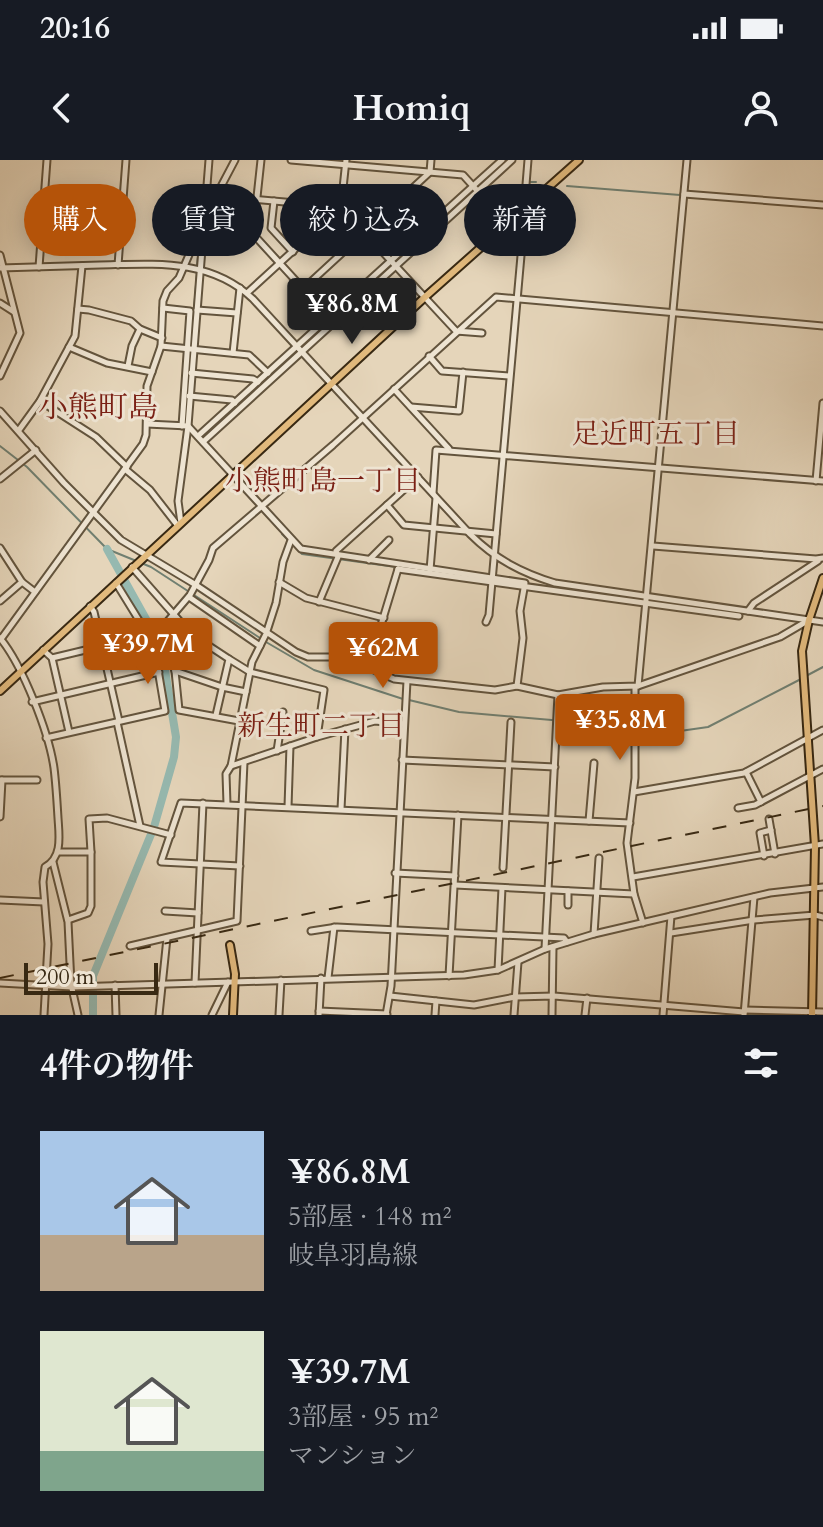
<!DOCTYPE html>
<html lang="ja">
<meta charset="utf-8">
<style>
:root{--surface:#171b24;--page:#242831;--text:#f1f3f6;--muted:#9ea1a6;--accent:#b45309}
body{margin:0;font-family:Cardo,"Noto Serif JP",serif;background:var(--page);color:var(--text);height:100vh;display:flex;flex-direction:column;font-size:30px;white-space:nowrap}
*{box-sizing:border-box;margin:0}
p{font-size:26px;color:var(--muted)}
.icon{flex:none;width:44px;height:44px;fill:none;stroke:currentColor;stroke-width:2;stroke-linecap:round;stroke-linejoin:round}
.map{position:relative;height:855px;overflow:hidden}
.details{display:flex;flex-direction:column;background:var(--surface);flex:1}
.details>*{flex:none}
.hud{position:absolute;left:24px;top:24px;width:776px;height:72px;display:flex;gap:16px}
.scale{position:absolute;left:24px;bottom:20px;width:134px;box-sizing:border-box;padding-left:8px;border:4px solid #382913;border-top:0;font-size:22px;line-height:28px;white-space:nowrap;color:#382913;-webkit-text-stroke:6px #eee4d2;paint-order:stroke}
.price{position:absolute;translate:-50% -68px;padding:0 18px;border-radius:8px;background:var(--accent);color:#fff;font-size:26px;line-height:52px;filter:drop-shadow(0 2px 4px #0008)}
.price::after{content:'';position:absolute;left:50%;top:48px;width:24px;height:18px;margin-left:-12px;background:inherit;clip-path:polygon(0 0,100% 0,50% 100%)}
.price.on{background:#222;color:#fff}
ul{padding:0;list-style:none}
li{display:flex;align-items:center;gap:24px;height:200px;padding:0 40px}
li span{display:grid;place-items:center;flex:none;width:224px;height:160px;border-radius:0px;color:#555}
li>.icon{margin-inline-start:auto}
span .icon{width:96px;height:96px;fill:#fffc;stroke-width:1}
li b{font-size:34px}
h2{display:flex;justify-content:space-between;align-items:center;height:96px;padding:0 40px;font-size:34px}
.tag{padding:0 28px;border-radius:36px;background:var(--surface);box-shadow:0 4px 20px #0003;font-size:28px;line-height:72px}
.tag.on{background:var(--accent);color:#fff}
.status{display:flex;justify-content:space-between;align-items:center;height:56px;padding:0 40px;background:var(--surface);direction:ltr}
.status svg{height:22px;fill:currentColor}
header{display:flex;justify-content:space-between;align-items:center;height:104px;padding:0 40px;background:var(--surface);font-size:36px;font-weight:700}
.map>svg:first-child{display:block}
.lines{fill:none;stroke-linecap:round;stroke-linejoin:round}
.stream{stroke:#707f71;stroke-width:2}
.river{stroke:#96b9b0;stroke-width:8}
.minor-casing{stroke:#63543d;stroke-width:9}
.major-casing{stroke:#382913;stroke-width:10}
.minor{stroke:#eee4d2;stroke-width:5}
.major{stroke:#e2ba7d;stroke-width:6}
.rail{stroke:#382913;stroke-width:2;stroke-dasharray:14 14;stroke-linecap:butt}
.labels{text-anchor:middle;stroke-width:6;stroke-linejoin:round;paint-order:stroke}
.neighbourhood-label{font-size:28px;fill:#7a1f14;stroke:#eee4d2}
.quarter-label{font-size:30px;fill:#7a1f14;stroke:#eee4d2}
</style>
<div class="status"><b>20:16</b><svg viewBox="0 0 49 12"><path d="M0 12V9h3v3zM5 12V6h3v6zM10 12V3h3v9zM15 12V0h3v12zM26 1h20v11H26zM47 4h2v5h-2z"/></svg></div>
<header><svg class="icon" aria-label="back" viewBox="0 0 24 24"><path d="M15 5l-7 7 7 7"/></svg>Homiq<svg class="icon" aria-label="person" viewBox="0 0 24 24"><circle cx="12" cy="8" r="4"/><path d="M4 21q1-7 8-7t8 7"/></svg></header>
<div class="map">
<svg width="823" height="855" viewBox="0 0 823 855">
<rect width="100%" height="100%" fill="#e5d5ba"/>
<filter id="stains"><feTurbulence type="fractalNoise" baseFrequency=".0025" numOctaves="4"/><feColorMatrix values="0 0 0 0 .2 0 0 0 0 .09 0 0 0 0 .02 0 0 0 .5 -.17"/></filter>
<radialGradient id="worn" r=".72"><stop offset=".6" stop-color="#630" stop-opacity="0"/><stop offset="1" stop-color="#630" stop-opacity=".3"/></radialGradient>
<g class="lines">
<g class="stream">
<polyline points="530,22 536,22"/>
<polyline points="478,26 506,0"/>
<polyline points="567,26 680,35"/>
<polyline points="200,71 206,5"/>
<polyline points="197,106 200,77"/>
<polyline points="191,186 197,113"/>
<polyline points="187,226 190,192"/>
<polyline points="202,277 473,31"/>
<polyline points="0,286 27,307 107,389 151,407 260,478"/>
<polyline points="282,374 302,394 396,407"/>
<polyline points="266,482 314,510 403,539"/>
<polyline points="806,516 823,507"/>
<polyline points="409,540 459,552 680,571 708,567 801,519"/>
<polyline points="748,854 804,854"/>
<polyline points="821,855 823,855"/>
</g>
<polyline class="river" points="93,855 93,816 154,667 174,597 176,577 161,486 107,389"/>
<g class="minor-casing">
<g id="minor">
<polyline points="502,0 473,26 507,64"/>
<polyline points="684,34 823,45"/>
<polyline points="217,36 341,47 456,171 482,173"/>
<polyline points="274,41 271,68 293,92"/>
<polyline points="524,49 528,0"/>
<polyline points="206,55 235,0"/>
<polyline points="253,74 261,0"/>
<polyline points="0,95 20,173 0,216"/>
<polyline points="118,105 126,0"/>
<polyline points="39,107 47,0"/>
<path d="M0,108C33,107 66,106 100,105C154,104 210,98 253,139L470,374C495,399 522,413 555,423L823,462"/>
<polyline points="303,129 430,12 431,0"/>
<polyline points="247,133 341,47 346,0"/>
<polyline points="0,143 14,152"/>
<polyline points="163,148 190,151 182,266"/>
<polyline points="78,149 89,150 131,161 140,169 162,178"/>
<polyline points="197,150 237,153"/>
<polyline points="161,186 249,195 268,213"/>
<polyline points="69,187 107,203 152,212"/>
<polyline points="233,193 240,128"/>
<polyline points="429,196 442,211 509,216"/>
<polyline points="128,206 132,186 140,169"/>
<polyline points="191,213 253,219 258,222"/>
<polyline points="394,229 449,289"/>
<polyline points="189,236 232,240 235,243"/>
<polyline points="40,241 96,277 127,307"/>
<polyline points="411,247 459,251 463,212"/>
<polyline points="0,251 64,323 121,380 196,425 296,492 308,497 345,497 394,519 495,530 517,526 558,535 603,527 638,526 780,477 809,460"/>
<polyline points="147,264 188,266 301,389 525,423 520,451 523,478 517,526"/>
<polyline points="19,270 40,241 75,176 82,106"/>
<polyline points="198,276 473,26 463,15 291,0"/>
<polyline points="203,282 512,0"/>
<polyline points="125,309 150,330 178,366"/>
<polyline points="0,319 36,290"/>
<polyline points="816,321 823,243"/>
<polyline points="433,333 436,290 823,321"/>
<polyline points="387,345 404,365 496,374"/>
<polyline points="181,363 178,341 188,266 209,0"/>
<polyline points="291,380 283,402 276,443 266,474 252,502 231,606 317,577 375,561 404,564"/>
<polyline points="653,386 816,399 823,398"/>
<polyline points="0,388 22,422 35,432"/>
<polyline points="369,400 389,380"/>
<polyline points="132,407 191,474 229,499 216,555"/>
<polyline points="398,409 739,456"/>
<polyline points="430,410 436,338"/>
<polyline points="279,422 306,438 384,458"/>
<polyline points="189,437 260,486"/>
<polyline points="0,441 22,422"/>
<polyline points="319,442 338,397 336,391 418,317"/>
<polyline points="90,446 94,452 119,561"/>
<polyline points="748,451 754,443 818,401"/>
<polyline points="486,462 489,455 524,62 518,54"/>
<polyline points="161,469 175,511 179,550 239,561"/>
<path d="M0,478C23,506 49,573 54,608C56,624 57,641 58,658C59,675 63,697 45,707L43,722L48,784L44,855"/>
<polyline points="1,479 143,284 146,275 147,226 161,186 163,141 167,131 179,118 198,74 203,71 253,74 329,157"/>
<polyline points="43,490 52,498 69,572"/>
<polyline points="52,498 148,475 161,469 190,435 209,400 213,388 333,285 496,137 823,166"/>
<polyline points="229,499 250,512 324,530 317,577"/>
<polyline points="368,508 398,409"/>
<polyline points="175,511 222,527 246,532"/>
<polyline points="638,526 687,0"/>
<polyline points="635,527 635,618 627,683 634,734 643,763"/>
<polyline points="32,542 159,512"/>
<polyline points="117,562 140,666"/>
<polyline points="46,578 165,551 155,492 148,475 116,423"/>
<polyline points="277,591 283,552"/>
<polyline points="402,600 555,607"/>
<polyline points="746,612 761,642"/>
<polyline points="0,620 37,620"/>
<polyline points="634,632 744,613 823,570"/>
<polyline points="227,644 226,614 231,606"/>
<polyline points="288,647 290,586"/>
<polyline points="738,648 755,645 823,609"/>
<polyline points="341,649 345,569"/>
<polyline points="0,657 2,620"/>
<polyline points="769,659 775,694"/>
<polyline points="589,661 594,603"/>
<polyline points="58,692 91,692 89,659 107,658 171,675"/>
<polyline points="764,696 760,673 771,670"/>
<polyline points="53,702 68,762 71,824 78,855"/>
<polyline points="240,706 161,702 181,643 630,663"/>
<polyline points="503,708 511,562"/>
<polyline points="395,713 455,716"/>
<polyline points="633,717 823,684"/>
<polyline points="455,725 634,734"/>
<polyline points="568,731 568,745"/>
<polyline points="0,740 44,742"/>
<polyline points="165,751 198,753"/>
<polyline points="68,760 88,753 91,746 91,692"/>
<polyline points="311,771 337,767 564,778 567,782"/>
<polyline points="671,773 754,760 815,755 823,757"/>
<polyline points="594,774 599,698"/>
<polyline points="130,786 237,761 244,602"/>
<polyline points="545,789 558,535"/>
<polyline points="498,810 502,728"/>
<polyline points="449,816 458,655"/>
<polyline points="328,818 334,767"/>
<polyline points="0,823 72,827 464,815 498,810 545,789 594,774 770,733 823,727"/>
<polyline points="195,823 203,643"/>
<polyline points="115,825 116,855"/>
<polyline points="390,836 474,845 515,837 554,836 744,852"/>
<polyline points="745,850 823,852"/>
<polyline points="319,851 387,854"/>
<polyline points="159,855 167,778"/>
<polyline points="212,855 228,822"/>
<polyline points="279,855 281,820"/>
<polyline points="319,855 321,818"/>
<polyline points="386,855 391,826 407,521"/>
<polyline points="435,855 436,841"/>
<polyline points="514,855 518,802"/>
<polyline points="552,855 553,787"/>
<polyline points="585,855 587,838"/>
<polyline points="663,855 671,756"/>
<polyline points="744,855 754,737"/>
</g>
</g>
<g class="major-casing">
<g id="major">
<polyline points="0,531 424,138 579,0"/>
<polyline points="230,785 235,814 233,855"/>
<polyline points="812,855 815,686 802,491 809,460 823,418"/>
</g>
</g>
<use href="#minor" class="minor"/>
<use href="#major" class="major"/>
<polyline class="rail" points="0,818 823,646"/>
</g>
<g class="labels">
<g class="neighbourhood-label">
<text x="656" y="283">足近町五丁目</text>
<text x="323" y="330">小熊町島一丁目</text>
<text x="321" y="575">新生町二丁目</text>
</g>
<g class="quarter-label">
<text x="98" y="257">小熊町島</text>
</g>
</g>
<rect width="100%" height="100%" filter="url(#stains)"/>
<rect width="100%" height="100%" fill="url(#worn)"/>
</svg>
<div class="scale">200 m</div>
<b class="price on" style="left:352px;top:186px">¥86.8M</b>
<b class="price" style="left:148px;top:526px">¥39.7M</b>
<b class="price" style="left:383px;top:530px">¥62M</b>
<b class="price" style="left:620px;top:602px">¥35.8M</b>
<div class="hud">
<a class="tag on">購入</a>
<a class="tag">賃貸</a>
<a class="tag">絞り込み</a>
<a class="tag">新着</a>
</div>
</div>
<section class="details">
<h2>4件の物件<svg class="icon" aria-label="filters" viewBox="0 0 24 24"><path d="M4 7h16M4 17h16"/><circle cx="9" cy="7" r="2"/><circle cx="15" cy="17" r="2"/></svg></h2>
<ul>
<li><span style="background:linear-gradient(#a9c7e8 65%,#b9a48a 0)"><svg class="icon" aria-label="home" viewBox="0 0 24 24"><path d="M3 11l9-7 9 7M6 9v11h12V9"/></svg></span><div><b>¥86.8M</b><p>5部屋 · 148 m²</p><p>岐阜羽島線</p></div></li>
<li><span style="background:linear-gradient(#dfe7d0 75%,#7fa58c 0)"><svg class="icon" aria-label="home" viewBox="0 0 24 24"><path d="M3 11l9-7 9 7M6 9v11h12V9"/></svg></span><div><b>¥39.7M</b><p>3部屋 · 95 m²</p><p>マンション</p></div></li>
</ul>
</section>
